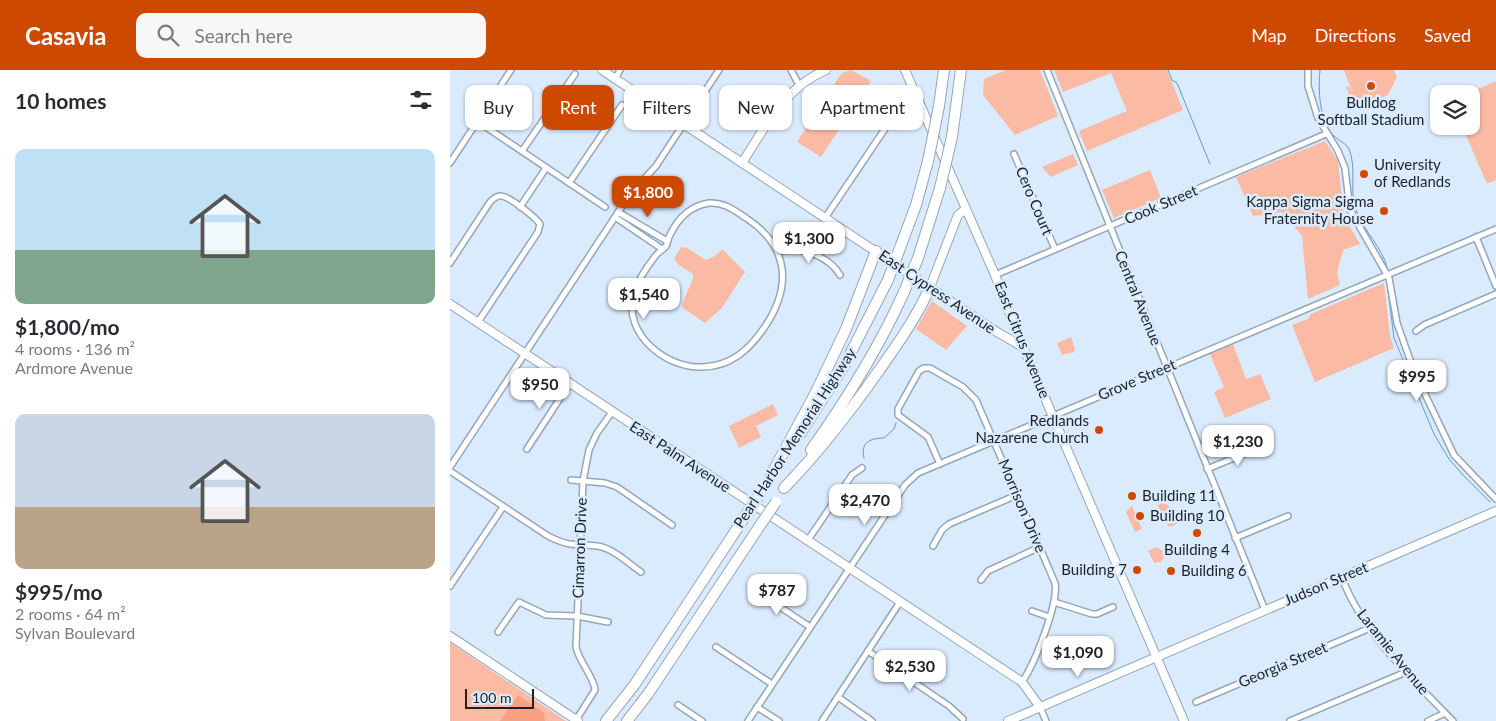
<!DOCTYPE html>
<meta charset="utf-8">
<style>
:root{--surface:#fff;--page:#f7f7f7;--text:#2b2b33;--muted:#7c7c81;--accent:#ce4900}
body{margin:0;font-family:Lato,sans-serif;background:var(--page);color:var(--text);height:100vh;display:flex;flex-direction:column;font-size:19px;white-space:nowrap}
*{box-sizing:border-box;margin:0}
p{font-size:16px;color:var(--muted)}
.icon{flex:none;width:28px;height:28px;fill:none;stroke:currentColor;stroke-width:2;stroke-linecap:round;stroke-linejoin:round}
.map{position:relative;flex:1;overflow:hidden}
.details{display:flex;flex-direction:column;background:var(--surface);width:450px}
.details>*{flex:none}
.hud{position:absolute;left:15px;top:15px;width:475px;height:45px;display:flex;gap:10px}
.fabs{position:absolute;left:980px;top:15px;display:grid;gap:10px}
.fabs a{display:grid;place-items:center;width:50px;height:50px;border-radius:10px;background:var(--surface);box-shadow:0 1px 4px #0004;font-size:25px}
.scale{position:absolute;left:15px;bottom:12px;width:69px;box-sizing:border-box;padding-left:5px;border:2px solid #1c2228;border-top:0;font-size:14px;line-height:18px;white-space:nowrap;color:#1c2228;-webkit-text-stroke:4px #daebfd;paint-order:stroke}
.price{position:absolute;translate:-50% -42px;padding:0 11px;border-radius:10px;background:#fff;color:#222;font-size:16px;line-height:32px;filter:drop-shadow(0 1px 2px #0008)}
.price::after{content:'';position:absolute;left:50%;top:30px;width:15px;height:11px;margin-left:-8px;background:inherit;clip-path:polygon(0 0,100% 0,50% 100%)}
.price.selected{background:var(--accent);color:#fff}
ul{padding:0;list-style:none}
li{display:grid;align-content:center;gap:10px;height:265px;padding:0 15px}
li span{display:grid;place-items:center;height:155px;border-radius:10px;color:#555}
li>.icon{margin-inline-start:auto}
span .icon{width:90px;height:90px;fill:#fffc;stroke-width:1}
li b{font-size:21px}
h2{display:flex;justify-content:space-between;align-items:center;height:60px;padding:0 15px;font-size:21px}
.tag{padding:0 18px;border-radius:10px;background:var(--surface);box-shadow:0 1px 4px #0004;font-size:18px;line-height:45px}
.tag.selected{background:var(--accent);color:#fff}
header{display:flex;align-items:center;gap:30px;box-sizing:border-box;height:70px;padding:0 25px;background:var(--accent);color:#fff}
header strong{font-size:24px}
nav{display:flex;gap:28px;margin-inline-start:auto;font-size:18px}
.search{width:350px;height:45px;background:var(--page);display:flex;align-items:center;gap:12px;box-sizing:border-box;padding:0 18px;border-radius:10px;color:var(--muted);font-size:19px}
main{display:flex;flex:1;min-height:0}
.map>svg:first-child{display:block}
.green{fill:#fabaa3}
.forest{fill:#f7a181}
.lines{fill:none;stroke-linecap:round;stroke-linejoin:round}
.stream{stroke:#5b9cd9;stroke-width:1}
.street-casing{stroke:#96a6b6;stroke-width:8}
.secondary-casing{stroke:#96a6b6;stroke-width:10}
.highway-casing{stroke:#96a6b6;stroke-width:12}
.street{stroke:#fff;stroke-width:5}
.secondary{stroke:#fff;stroke-width:8}
.highway{stroke:#fff;stroke-width:10}
.highway-bridge-casing{stroke:#96a6b6;stroke-width:12;stroke-linecap:butt}
.highway-bridge{stroke:#fff;stroke-width:10}
.poi-dot{fill:#ce4900;stroke:#daebfd;stroke-width:2}
.labels{text-anchor:middle;stroke-width:5;stroke-linejoin:round;paint-order:stroke}
.poi-label{font-size:15px;fill:#1c2228;stroke:#daebfd;text-anchor:start}
.street-label{font-size:15px;fill:#1c2228;stroke:#daebfd}
</style>
<header>
<strong>Casavia</strong>
<div class="search"><svg class="icon" aria-label="search" viewBox="0 0 24 24"><circle cx="10" cy="10" r="6"/><path d="M15 15l6 6"/></svg>Search here</div>
<nav><a>Map</a><a>Directions</a><a>Saved</a></nav>
</header>
<main>
<section class="details">
<h2>10 homes<svg class="icon" aria-label="filters" viewBox="0 0 24 24"><path d="M4 7h16M4 17h16"/><circle cx="9" cy="7" r="2"/><circle cx="15" cy="17" r="2"/></svg></h2>
<ul>
<li><span style="background:linear-gradient(#bfe0f5 65%,#7fa58c 0)"><svg class="icon" aria-label="home" viewBox="0 0 24 24"><path d="M3 11l9-7 9 7M6 9v11h12V9"/></svg></span><div><b>$1,800/mo</b><p>4 rooms · 136 m²</p><p>Ardmore Avenue</p></div></li>
<li><span style="background:linear-gradient(#c9d6e8 60%,#b9a48a 0)"><svg class="icon" aria-label="home" viewBox="0 0 24 24"><path d="M3 11l9-7 9 7M6 9v11h12V9"/></svg></span><div><b>$995/mo</b><p>2 rooms · 64 m²</p><p>Sylvan Boulevard</p></div></li>
</ul>
</section>
<div class="map">
<svg width="1046" height="651" viewBox="0 0 1046 651">
<rect width="100%" height="100%" fill="#daebfd"/>
<g class="green">
<polygon points="401,0 421,11 371,87 347,72 389,7 392,3"/>
<polygon points="556,0 590,0 608,46 565,65 533,25 534,9"/>
<polygon points="604,0 717,0 733,40 637,81 629,61 677,41 661,3 613,22"/>
<polygon points="894,0 944,0 947,7 938,25 905,39 896,17 899,16 903,24"/>
<polygon points="1046,11 1046,110 1039,113 1036,112 1012,56 1021,56 1021,24 1017,24"/>
<polygon points="875,71 888,91 894,147 910,174 893,180 887,203 890,215 858,229 852,166 832,142 803,146 786,107"/>
<polygon points="623,84 628,95 601,107 592,97"/>
<polygon points="700,100 711,128 664,148 652,120"/>
<polygon points="231,177 237,178 256,190 265,186 272,179 295,202 271,239 255,253 233,238 232,234 243,209 243,204 229,195 224,189"/>
<polygon points="934,213 940,266 944,278 865,312 842,255 858,249 861,244"/>
<polygon points="482,231 517,256 496,280 466,259"/>
<polygon points="621,267 625,279 624,282 612,285 607,273"/>
<polygon points="783,274 796,309 810,304 821,329 775,348 764,322 774,317 760,284"/>
<polygon points="323,334 328,345 306,356 311,367 289,378 279,356"/>
<polygon points="711,432 718,435 727,454 719,457 708,436"/>
<polygon points="682,436 692,459 685,462 676,442"/>
<polygon points="707,477 716,484 711,492 704,493 698,481"/>
<polygon points="0,572 7,577 116,651 0,651"/>
</g>
<polygon class="forest" points="68,625 94,643 95,651 50,651"/>
<g class="lines">
<g class="stream">
<polyline points="718,0 722,10 727,13 760,94"/>
<path d="M870,0C868,20 869,51 884,66C889,71 896,73 899,79C907,98 899,121 906,140C913,160 933,179 937,197"/>
<polyline points="937,212 944,268 984,364 999,389 1013,405 1040,432"/>
<path d="M414,388C410,372 421,368 434,368L444,359L446,353"/>
</g>
<g class="street-casing">
<g id="street">
<polyline points="341,0 349,15"/>
<polyline points="597,0 815,540"/>
<polyline points="858,0 858,16 868,48 888,81 895,98 900,140 939,208 947,253 964,301 1004,385 1046,429"/>
<polyline points="165,9 170,0"/>
<polyline points="27,51 155,137"/>
<polyline points="72,81 125,4"/>
<polyline points="564,84 605,179"/>
<polyline points="0,93 61,0"/>
<polyline points="119,113 172,35"/>
<path d="M259,133C274,132 284,140 296,148C340,177 342,217 314,258C299,280 281,296 253,297C217,299 174,265 183,226C187,212 198,195 207,184C210,181 214,179 216,176C218,173 218,168 220,165C228,148 240,136 259,133Z"/>
<polyline points="70,137 96,98"/>
<polyline points="168,142 217,171"/>
<polyline points="165,147 212,179"/>
<polyline points="375,148 463,17"/>
<polyline points="1026,167 1046,216"/>
<path d="M328,182C349,175 379,186 390,205"/>
<path d="M0,193L40,132C43,129 46,126 50,126C58,125 85,147 90,154L88,162L28,252"/>
<polyline points="545,205 876,64"/>
<polyline points="966,261 974,255 1046,224"/>
<polyline points="77,379 120,313"/>
<path d="M490,394L478,367L448,345V339L469,301L474,298H480L513,317L526,330L605,513C609,533 584,595 572,612"/>
<polyline points="0,397 165,147 181,123 206,96 269,0"/>
<polyline points="757,399 811,377"/>
<path d="M0,401L98,466C122,478 124,473 147,476C163,478 178,493 191,502"/>
<polyline points="121,410 155,413 167,417 222,455"/>
<polyline points="785,468 838,446"/>
<polyline points="358,470 402,405 412,398"/>
<polyline points="483,476 492,460 499,454 567,425"/>
<path d="M892,508C913,563 962,609 1003,651"/>
<polyline points="531,510 538,501 590,477"/>
<polyline points="0,516 53,437"/>
<polyline points="305,520 360,557"/>
<polyline points="604,532 642,544 647,544 663,537"/>
<polyline points="582,541 599,547"/>
<polyline points="48,562 69,532 96,545 127,546 158,552"/>
<polyline points="266,577 322,614"/>
<polyline points="418,581 499,636 513,649"/>
<polyline points="388,627 422,651"/>
<polyline points="746,632 920,558"/>
<polyline points="228,635 252,651"/>
<polyline points="307,637 329,651"/>
<polyline points="590,637 596,651"/>
<path d="M126,650L145,620C144,607 129,592 126,577L133,411L139,380L147,363L162,342"/>
<polyline points="298,651 455,415 468,403 1046,159"/>
<polyline points="372,651 450,532"/>
<polyline points="840,651 956,602"/>
<polyline points="978,651 995,643"/>
</g>
</g>
<g class="secondary-casing">
<g id="secondary">
<polyline points="152,0 547,262 573,277"/>
<polyline points="455,0 545,205 573,277 734,651"/>
<path d="M292,93C315,57 335,17 376,0"/>
<polyline points="480,217 508,145 516,139"/>
<polyline points="0,234 572,612 590,637"/>
<polyline points="0,566 128,651"/>
<polyline points="558,651 1046,441"/>
</g>
</g>
<g class="highway-casing">
<g id="highway">
<polyline points="489,36 494,0"/>
<polyline points="502,67 511,0"/>
<polyline points="450,178 466,135 478,91"/>
<polyline points="468,188 490,118"/>
<polyline points="350,364 395,294 438,210"/>
<path d="M361,380C397,329 429,278 454,222"/>
<polyline points="320,407 365,324 396,259 426,181"/>
<path d="M334,418C369,382 399,343 428,302C447,275 467,247 480,217"/>
<polyline points="156,651 185,614 294,448"/>
<polyline points="177,651 198,624 309,457"/>
</g>
</g>
<use href="#street" class="street"/>
<use href="#secondary" class="secondary"/>
<use href="#highway" class="highway"/>
<g class="highway-bridge-casing">
<g id="highway-bridge">
<polyline points="478,91 489,36"/>
<polyline points="490,118 502,67"/>
<polyline points="438,210 450,178"/>
<polyline points="454,222 468,188"/>
<polyline points="294,448 311,422"/>
<polyline points="309,457 326,432"/>
</g>
</g>
<use href="#highway-bridge" class="highway-bridge"/>
</g>
<g class="poi-dot">
<circle cx="921" cy="16" r="5"/>
<circle cx="914" cy="104" r="5"/>
<circle cx="934" cy="141" r="5"/>
<circle cx="649" cy="360" r="5"/>
<circle cx="682" cy="426" r="5"/>
<circle cx="690" cy="446" r="5"/>
<circle cx="747" cy="463" r="5"/>
<circle cx="687" cy="500" r="5"/>
<circle cx="721" cy="501" r="5"/>
</g>
<g class="labels">
<g class="poi-label">
<text x="921" y="38" text-anchor="middle">Bulldog<tspan x="921" dy="17">Softball Stadium</tspan></text>
<text x="924" y="100">University<tspan x="924" dy="17">of Redlands</tspan></text>
<text x="924" y="137" text-anchor="end">Kappa Sigma Sigma<tspan x="924" dy="17">Fraternity House</tspan></text>
<text x="639" y="356" text-anchor="end">Redlands<tspan x="639" dy="17">Nazarene Church</tspan></text>
<text x="692" y="431">Building 11</text>
<text x="700" y="451">Building 10</text>
<text x="747" y="485" text-anchor="middle">Building 4</text>
<text x="677" y="505" text-anchor="end">Building 7</text>
<text x="731" y="506">Building 6</text>
</g>
<g class="street-label">
<text transform="translate(584 131) rotate(67)" y="5">Cero Court</text>
<text transform="translate(711 135) rotate(-23)" y="5">Cook Street</text>
<text transform="translate(487 222) rotate(34)" y="5">East Cypress Avenue</text>
<text transform="translate(688 228) rotate(68)" y="5">Central Avenue</text>
<text transform="translate(572 270) rotate(68)" y="5">East Citrus Avenue</text>
<text transform="translate(687 310) rotate(-23)" y="5">Grove Street</text>
<text transform="translate(345 368) rotate(-57)" y="5">Pearl Harbor Memorial Highway</text>
<text transform="translate(230 387) rotate(33)" y="5">East Palm Avenue</text>
<text transform="translate(572 436) rotate(67)" y="5">Morrison Drive</text>
<text transform="translate(130 478) rotate(-88)" y="5">Cimarron Drive</text>
<text transform="translate(876 514) rotate(-23)" y="5">Judson Street</text>
<text transform="translate(943 582) rotate(51)" y="5">Laramie Avenue</text>
<text transform="translate(833 595) rotate(-23)" y="5">Georgia Street</text>
</g>
</g>
</svg>
<div class="fabs">
<a><svg class="icon" aria-label="layers" viewBox="0 0 24 24"><path d="M12 4l9 5-9 5-9-5zM3 14l9 5 9-5"/></svg></a>
</div>
<div class="scale">100 m</div>
<b class="price selected" style="left:198px;top:148px">$1,800</b>
<b class="price" style="left:359px;top:194px">$1,300</b>
<b class="price" style="left:194px;top:250px">$1,540</b>
<b class="price" style="left:967px;top:332px">$995</b>
<b class="price" style="left:90px;top:340px">$950</b>
<b class="price" style="left:788px;top:397px">$1,230</b>
<b class="price" style="left:415px;top:456px">$2,470</b>
<b class="price" style="left:327px;top:546px">$787</b>
<b class="price" style="left:628px;top:608px">$1,090</b>
<b class="price" style="left:460px;top:622px">$2,530</b>
<div class="hud">
<a class="tag">Buy</a>
<a class="tag selected">Rent</a>
<a class="tag">Filters</a>
<a class="tag">New</a>
<a class="tag">Apartment</a>
</div>
</div>
</main>
